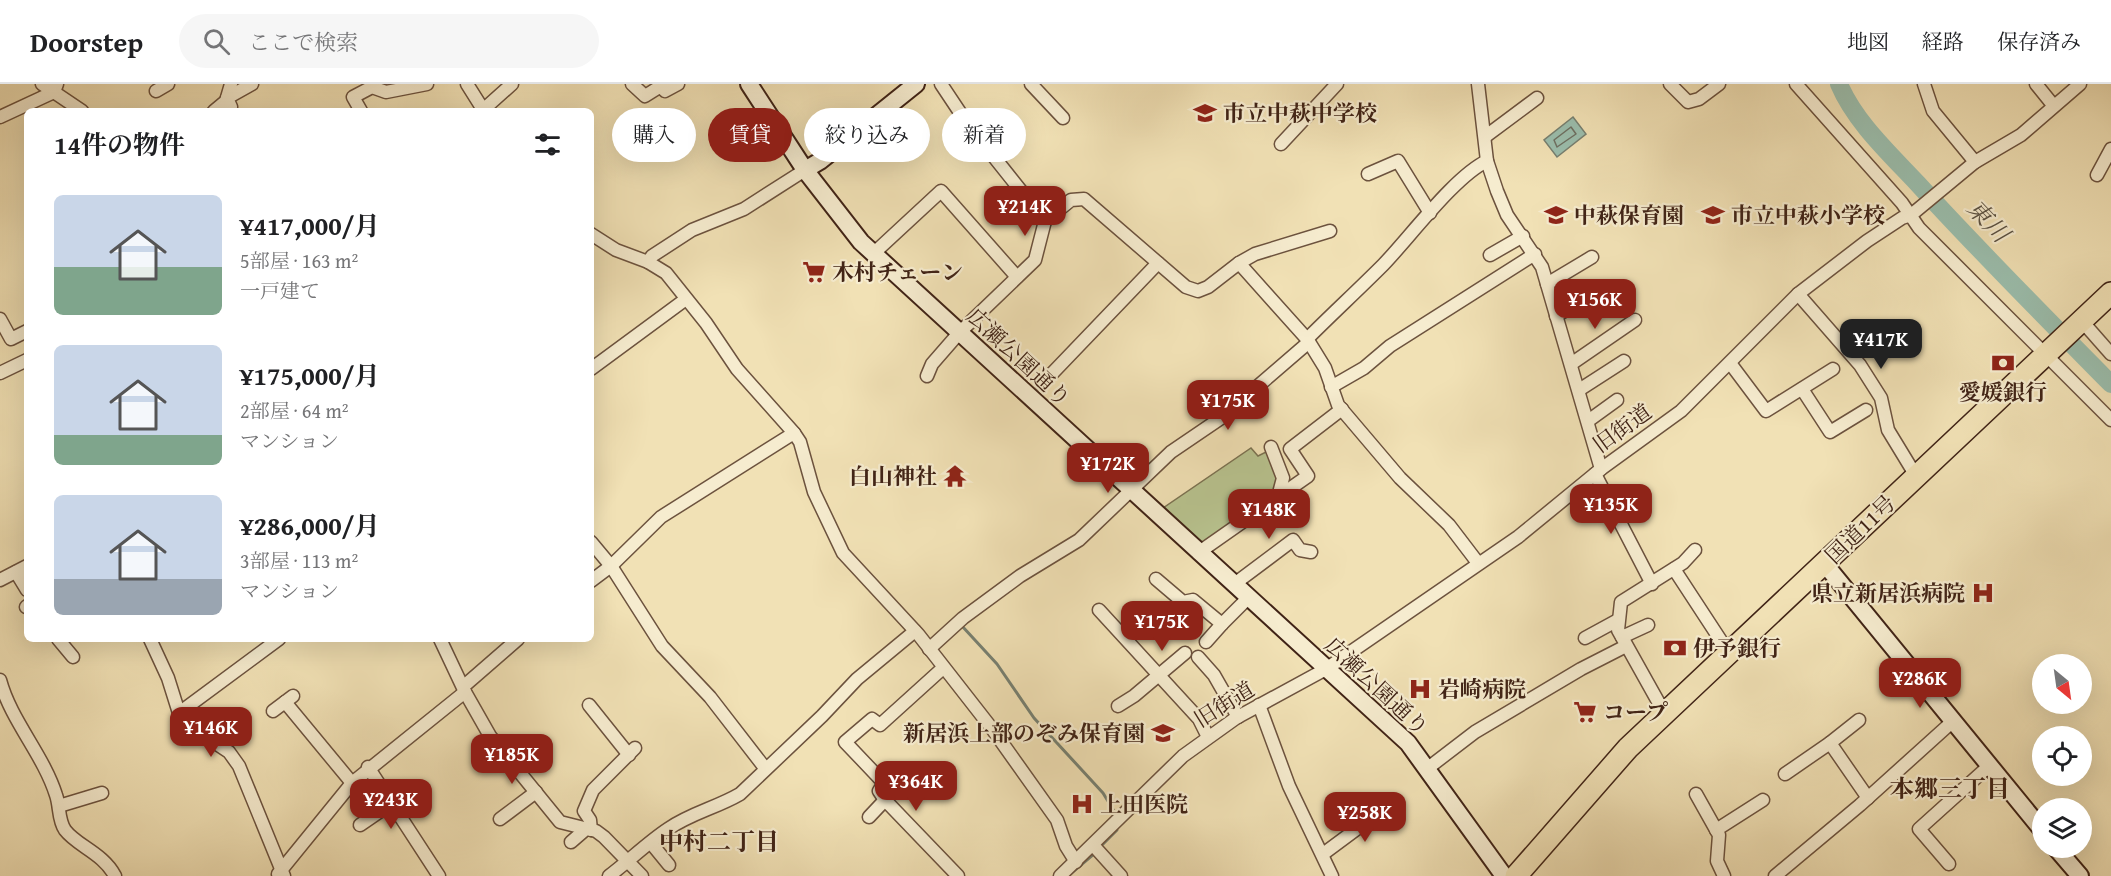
<!DOCTYPE html>
<html lang="ja">
<meta charset="utf-8">
<style>
:root{--surface:#fff;--page:#f6f6f6;--text:#202124;--muted:#757577;--line:#e0e0e0;--accent:#8f2418}
body{margin:0;font-family:"Gentium Book Plus","Noto Serif JP",serif;background:var(--page);color:var(--text);height:100vh;display:flex;flex-direction:column;font-size:22px;white-space:nowrap}
*{box-sizing:border-box;margin:0}
p{font-size:20px;color:var(--muted)}
.icon{flex:none;width:33px;height:33px;fill:none;stroke:currentColor;stroke-width:2;stroke-linecap:round;stroke-linejoin:round}
.map{position:relative;flex:1;overflow:hidden}
.side{position:absolute;left:24px;top:24px;width:570px;height:534px;display:flex;flex-direction:column;background:var(--surface);border-radius:9px;box-shadow:0 6px 24px #0002}
.side>*{flex:none}
.banner{position:absolute;left:612px;top:24px;width:570px;height:54px;display:flex;gap:12px}
.needle{width:39px;rotate:151deg}
.fabs{position:absolute;left:2032px;top:570px;display:grid;gap:12px}
.fabs a{display:grid;place-items:center;width:60px;height:60px;border-radius:50%;background:var(--surface);box-shadow:0 6px 24px #0002;font-size:30px}
.price{position:absolute;translate:-50% -51px;padding:0 14px;border-radius:12px;background:var(--accent);color:#fff;font-size:20px;line-height:39px;filter:drop-shadow(0 2px 3px #0008)}
.price::after{content:'';position:absolute;left:50%;top:36px;width:18px;height:14px;margin-left:-9px;background:inherit;clip-path:polygon(0 0,100% 0,50% 100%)}
.price.on{background:#222;color:#fff}
ul{padding:0;list-style:none}
li{display:flex;align-items:center;gap:18px;height:150px;padding:0 30px}
li span{display:grid;place-items:center;flex:none;width:168px;height:120px;border-radius:9px;color:#555}
li>.icon{margin-inline-start:auto}
span .icon{width:72px;height:72px;fill:#fffc;stroke-width:1}
li b{font-size:26px}
h2{display:flex;justify-content:space-between;align-items:center;height:72px;padding:0 30px;font-size:26px}
.chip{padding:0 21px;border-radius:27px;background:var(--surface);box-shadow:0 6px 24px #0002;font-size:21px;line-height:54px}
.chip.on{background:var(--accent);color:#fff}
header{display:flex;align-items:center;gap:36px;box-sizing:border-box;height:84px;padding:0 30px;background:var(--surface);border-bottom:2px solid var(--line)}
header strong{font-size:28px}
nav{display:flex;gap:33px;margin-inline-start:auto;font-size:21px}
.search{width:420px;height:54px;background:var(--page);display:flex;align-items:center;gap:15px;box-sizing:border-box;padding:0 21px;border-radius:33px;color:var(--muted);font-size:22px}
.map>svg:first-child{display:block}
.green{fill:#b8c38f;stroke:#7c7352;stroke-width:1.5}
.water{fill:#9bbead;stroke:#778071;stroke-width:1.5}
.lines{fill:none;stroke-linecap:round;stroke-linejoin:round}
.shore{stroke:#6e7062;stroke-width:1.5}
.stream{stroke:#778071;stroke-width:3}
.river{stroke:#9bbead;stroke-width:18}
.street-casing{stroke:#6c523e;stroke-width:15}
.secondary-casing{stroke:#402316;stroke-width:20}
.highway-casing{stroke:#402316;stroke-width:24}
.street{stroke:#f6eccf;stroke-width:12}
.secondary{stroke:#f6eccf;stroke-width:16}
.highway{stroke:#f1e1b5;stroke-width:21}
.labels{text-anchor:middle;stroke-width:4.5;stroke-linejoin:round;paint-order:stroke}
.poi-label{font-size:22px;font-weight:bold;fill:#402316;stroke:#f6eccf;text-anchor:start}
.street-label{font-size:22px;fill:#402316;stroke:#f6eccf}
.water-label{font-size:24px;font-style:italic;fill:#5b5243;stroke:#f6eccf}
.neighbourhood-label{font-size:24px;font-weight:bold;fill:#402316;stroke:#f6eccf}
</style>
<header>
<strong>Doorstep</strong>
<div class="search"><svg class="icon" aria-label="search" viewBox="0 0 24 24"><circle cx="10" cy="10" r="6"/><path d="M15 15l6 6"/></svg>ここで検索</div>
<nav><a>地図</a><a>経路</a><a>保存済み</a></nav>
</header>
<div class="map">
<svg width="2111" height="792" viewBox="0 0 2111 792">
<rect width="100%" height="100%" fill="#f1e1b5"/>
<filter id="stains"><feTurbulence type="fractalNoise" baseFrequency=".00333" numOctaves="4"/><feColorMatrix values="0 0 0 0 .2 0 0 0 0 .09 0 0 0 0 .02 0 0 0 .5 -.17"/></filter>
<radialGradient id="worn" r=".72"><stop offset=".6" stop-color="#630" stop-opacity="0"/><stop offset="1" stop-color="#630" stop-opacity=".3"/></radialGradient>
<polygon class="green" points="1251,364 1258,372 1268,367 1280,395 1276,410 1199,463 1160,426"/>
<polygon class="water" points="1573,33 1586,50 1557,73 1544,56"/>
<g class="lines">
<polygon class="shore" points="1571,43 1576,50 1557,63 1554,56"/>
<g class="stream">
<polyline points="962,542 997,580 1034,634 1103,709 1114,727"/>
<polyline points="1103,760 1117,746"/>
<polyline points="1068,792 1095,769"/>
</g>
<path class="river" d="M1839,0C1855,38 1890,70 1918,100C1980,168 2046,234 2111,300"/>
<g class="street-casing">
<g id="street">
<polyline points="42,0 82,27"/>
<polyline points="467,0 484,27"/>
<polyline points="632,0 645,12 661,2 665,7 678,0"/>
<polyline points="1031,0 1063,34"/>
<polyline points="1478,0 1487,77 1497,107 1507,131 1542,183 1601,385"/>
<polyline points="1670,0 1688,18 1699,15 1719,0"/>
<polyline points="1796,0 1902,119 1919,144 2111,336"/>
<polyline points="1924,0 1933,27 1975,78"/>
<polyline points="2036,0 2053,21"/>
<polyline points="156,7 168,0"/>
<polyline points="231,23 227,14 252,0"/>
<polyline points="483,26 512,0"/>
<polyline points="214,27 226,17 231,0"/>
<polyline points="361,27 353,13 372,3 386,8 427,0"/>
<polyline points="0,33 54,8 57,0"/>
<polyline points="1486,52 1537,14"/>
<polyline points="1281,60 1337,0"/>
<polyline points="1368,90 1398,77 1430,129"/>
<polyline points="2097,91 2111,65"/>
<polyline points="1045,137 1071,116 1084,115 1186,203 1198,207 1208,203 1239,179"/>
<polyline points="591,150 616,166 648,178 666,189 706,239 737,285 794,349 800,358 814,408 843,469 918,550 993,646 1057,736 1066,762 1076,778"/>
<polyline points="873,170 941,107 1017,193"/>
<polyline points="1490,171 1523,152"/>
<polyline points="648,178 652,172 692,146 744,125 805,86"/>
<polyline points="1547,200 1592,173"/>
<polyline points="1798,210 1860,281 1881,314 1888,346 1916,392"/>
<polyline points="1556,232 1598,206"/>
<polyline points="0,235 11,255 27,247"/>
<polyline points="2081,236 2111,270"/>
<polyline points="1307,255 1239,179 1255,170 1330,147"/>
<polyline points="1309,258 1325,284 1338,321 1400,394 1449,441 1478,479"/>
<polyline points="1730,279 1766,327 1833,285"/>
<polyline points="1571,280 1635,236"/>
<polyline points="591,285 686,215"/>
<polyline points="0,289 27,276"/>
<polyline points="927,292 932,280 959,249 1035,176 1045,137 967,39 941,0"/>
<polyline points="1042,300 1158,179"/>
<polyline points="1331,303 1364,284 1390,262 1535,170"/>
<polyline points="1802,305 1830,348 1866,326"/>
<polyline points="1579,306 1624,277"/>
<polyline points="1588,337 1617,316"/>
<polyline points="1595,390 1652,500"/>
<polyline points="1278,413 1308,392 1290,365 1342,325"/>
<polyline points="591,458 611,482 662,562 710,613 765,684"/>
<polyline points="1198,469 1278,413 1283,394 1271,363"/>
<polyline points="1674,485 1729,569"/>
<polyline points="16,488 27,506"/>
<polyline points="1156,495 1183,518 1193,516 1222,540 1248,514"/>
<polyline points="0,496 27,482"/>
<polyline points="591,497 611,482 661,433 794,349"/>
<polyline points="1233,501 1293,456 1300,466 1311,468"/>
<polyline points="26,523 27,522"/>
<polyline points="1099,526 1199,635 1208,653"/>
<polyline points="1622,553 1648,541"/>
<polyline points="1585,554 1618,536"/>
<polyline points="58,555 73,573"/>
<polyline points="150,555 168,594 179,629 190,642 229,668 239,682 284,792"/>
<polyline points="440,555 465,608 490,652 560,738 596,747 604,753 642,792"/>
<polyline points="1206,558 1222,540"/>
<path d="M929,565L963,534L1020,492L1079,456L1171,368L1221,334L1309,258L1307,255C1332,230 1358,206 1383,181C1410,153 1455,92 1487,77"/>
<polyline points="1198,573 1214,591 1238,633"/>
<path d="M0,596C11,637 43,670 56,711C60,722 58,736 65,746C77,762 103,769 115,792"/>
<polyline points="464,602 518,555"/>
<polyline points="285,618 352,699"/>
<polyline points="589,621 629,671"/>
<polyline points="1259,621 1289,702 1332,792"/>
<polyline points="1118,622 1134,612 1185,569"/>
<polyline points="273,627 293,612"/>
<polyline points="179,629 279,555"/>
<polyline points="1665,630 1618,546 1621,518 1683,479 1695,466"/>
<polyline points="1830,659 1859,636"/>
<polyline points="368,683 439,792"/>
<polyline points="1428,684 1475,648 1581,585 1626,562"/>
<polyline points="1785,690 1830,659 1868,714"/>
<polyline points="1696,710 1719,751 1717,777 1724,792"/>
<polyline points="885,716 879,707 884,699 845,658 872,635 880,641 943,584"/>
<polyline points="59,722 102,709"/>
<polyline points="869,733 885,716 958,792"/>
<polyline points="500,735 536,708"/>
<polyline points="360,741 392,719"/>
<polyline points="591,746 590,736 584,727 593,706 635,664"/>
<polyline points="1716,746 1763,716"/>
<polyline points="571,758 586,745"/>
<polyline points="651,759 669,781"/>
<polyline points="1093,761 1121,792"/>
<polyline points="1323,770 1389,721"/>
<polyline points="1949,780 1919,745 1989,682"/>
<polyline points="278,790 352,699 465,608"/>
<path d="M609,792C629,777 647,759 668,745C691,729 716,724 740,710L822,632L857,595L915,547"/>
<polyline points="1060,792 1183,672 1236,634 1326,585 1518,453 1601,385 1681,327 1798,210 1867,157 1902,134 1911,131 1975,78 2021,51 2080,0"/>
<polyline points="1775,792 1860,721 1952,638"/>
</g>
</g>
<g class="secondary-casing">
<g id="secondary">
<polyline points="749,0 805,86 861,158 1408,659 1504,792"/>
<polyline points="805,86 820,77 916,0"/>
<polyline points="1824,479 2043,747"/>
<polyline points="2056,764 2080,792"/>
</g>
</g>
<g class="highway-casing">
<polyline id="highway" points="1516,792 1628,664 2111,209"/>
</g>
<use href="#street" class="street"/>
<use href="#secondary" class="secondary"/>
<use href="#highway" class="highway"/>
</g>
<defs>
<g id="school-bare" transform="scale(1.8)"><path d="M0-5L7-2L0 1L-7-2ZM-4 1L0 2.5L4 1V4Q0 6-4 4Z" fill="#8f2418" stroke="#f6eccf" stroke-width="2.5" paint-order="stroke"/></g>
<g id="supermarket-bare" transform="scale(1.8)"><path d="M-6-5.5h2.5l.6 2H6L4.5 2H-2.5L-4.4-4H-6ZM-1.5 3.2a1.3 1.3 0 1 0 .1 0ZM3 3.2a1.3 1.3 0 1 0 .1 0Z" fill="#8f2418" stroke="#f6eccf" stroke-width="2.5" paint-order="stroke"/></g>
<g id="bank-bare" transform="scale(1.8)"><path d="M-6-4H6V4H-6ZM0-2.3a2.3 2.3 0 1 0 0 4.6a2.3 2.3 0 1 0 0-4.6Z" fill="#8f2418" stroke="#f6eccf" stroke-width="2.5" paint-order="stroke"/></g>
<g id="temple-bare" transform="scale(1.8)"><path d="M0-6L5-2H3V0L6.5 2.5H4V6H1.5V3h-3V6H-4V2.5H-6.5L-3 0V-2H-5Z" fill="#8f2418" stroke="#f6eccf" stroke-width="2.5" paint-order="stroke"/></g>
<g id="hospital-bare" transform="scale(1.8)"><path d="M-5-5h3v3.5h4V-5h3V5h-3V1.5h-4V5h-3Z" fill="#8f2418" stroke="#f6eccf" stroke-width="2.5" paint-order="stroke"/></g>
</defs>
<g fill-rule="evenodd">
<use href="#school-bare" x="1205" y="29"/>
<use href="#school-bare" x="1556" y="131"/>
<use href="#school-bare" x="1713" y="131"/>
<use href="#supermarket-bare" x="814" y="188"/>
<use href="#bank-bare" x="2003" y="279"/>
<use href="#temple-bare" x="955" y="392"/>
<use href="#hospital-bare" x="1983" y="509"/>
<use href="#bank-bare" x="1675" y="564"/>
<use href="#hospital-bare" x="1420" y="605"/>
<use href="#supermarket-bare" x="1585" y="628"/>
<use href="#school-bare" x="1163" y="649"/>
<use href="#hospital-bare" x="1082" y="720"/>
</g>
<g class="labels">
<g class="poi-label">
<text x="1223" y="37">市立中萩中学校</text>
<text x="1574" y="139">中萩保育園</text>
<text x="1731" y="139">市立中萩小学校</text>
<text x="832" y="196">木村チェーン</text>
<text x="2003" y="316" text-anchor="middle">愛媛銀行</text>
<text x="937" y="400" text-anchor="end">白山神社</text>
<text x="1965" y="517" text-anchor="end">県立新居浜病院</text>
<text x="1693" y="572">伊予銀行</text>
<text x="1438" y="613">岩崎病院</text>
<text x="1603" y="636">コープ</text>
<text x="1145" y="657" text-anchor="end">新居浜上部のぞみ保育園</text>
<text x="1100" y="728">上田医院</text>
</g>
<g class="street-label">
<text transform="translate(1019 273) rotate(43)" y="8">広瀬公園通り</text>
<text transform="translate(1622 344) rotate(-36)" y="8">旧街道</text>
<text transform="translate(1860 445) rotate(-44)" y="8">国道11号</text>
<text transform="translate(1377 602) rotate(43)" y="8">広瀬公園通り</text>
<text transform="translate(1224 620) rotate(-32)" y="8">旧街道</text>
</g>
<g class="water-label">
<text transform="translate(1988 137) rotate(46)" y="8">東川</text>
</g>
<g class="neighbourhood-label">
<text x="1950" y="713">本郷三丁目</text>
<text x="719" y="766">中村二丁目</text>
</g>
</g>
<rect width="100%" height="100%" filter="url(#stains)"/>
<rect width="100%" height="100%" fill="url(#worn)"/>
</svg>
<div class="fabs">
<a><svg class="needle" viewBox="-14 -14 28 28"><path d="M0-13l5 13h-10z" fill="#e53935"/><path d="M0 13l5-13h-10z" fill="#757577"/></svg></a>
<a><svg class="icon" aria-label="locate" viewBox="0 0 24 24"><circle cx="12" cy="12" r="6"/><path d="M12 2v4M12 18v4M2 12h4M18 12h4"/></svg></a>
<a><svg class="icon" aria-label="layers" viewBox="0 0 24 24"><path d="M12 4l9 5-9 5-9-5zM3 14l9 5 9-5"/></svg></a>
</div>
<b class="price" style="left:1025px;top:153px">¥214K</b>
<b class="price" style="left:1595px;top:246px">¥156K</b>
<b class="price on" style="left:1881px;top:286px">¥417K</b>
<b class="price" style="left:1228px;top:347px">¥175K</b>
<b class="price" style="left:1108px;top:410px">¥172K</b>
<b class="price" style="left:1611px;top:451px">¥135K</b>
<b class="price" style="left:1269px;top:456px">¥148K</b>
<b class="price" style="left:1162px;top:568px">¥175K</b>
<b class="price" style="left:1920px;top:625px">¥286K</b>
<b class="price" style="left:211px;top:674px">¥146K</b>
<b class="price" style="left:512px;top:701px">¥185K</b>
<b class="price" style="left:916px;top:728px">¥364K</b>
<b class="price" style="left:391px;top:746px">¥243K</b>
<b class="price" style="left:1365px;top:759px">¥258K</b>
<div class="banner">
<a class="chip">購入</a>
<a class="chip on">賃貸</a>
<a class="chip">絞り込み</a>
<a class="chip">新着</a>
</div>
<section class="side">
<h2>14件の物件<svg class="icon" aria-label="filters" viewBox="0 0 24 24"><path d="M4 7h16M4 17h16"/><circle cx="9" cy="7" r="2"/><circle cx="15" cy="17" r="2"/></svg></h2>
<ul>
<li><span style="background:linear-gradient(#c9d6e8 60%,#7fa58c 0)"><svg class="icon" aria-label="home" viewBox="0 0 24 24"><path d="M3 11l9-7 9 7M6 9v11h12V9"/></svg></span><div><b>¥417,000/月</b><p>5部屋 · 163 m²</p><p>一戸建て</p></div></li>
<li><span style="background:linear-gradient(#c9d6e8 75%,#7fa58c 0)"><svg class="icon" aria-label="home" viewBox="0 0 24 24"><path d="M3 11l9-7 9 7M6 9v11h12V9"/></svg></span><div><b>¥175,000/月</b><p>2部屋 · 64 m²</p><p>マンション</p></div></li>
<li><span style="background:linear-gradient(#c9d6e8 70%,#9aa5b1 0)"><svg class="icon" aria-label="home" viewBox="0 0 24 24"><path d="M3 11l9-7 9 7M6 9v11h12V9"/></svg></span><div><b>¥286,000/月</b><p>3部屋 · 113 m²</p><p>マンション</p></div></li>
</ul>
</section>
</div>
